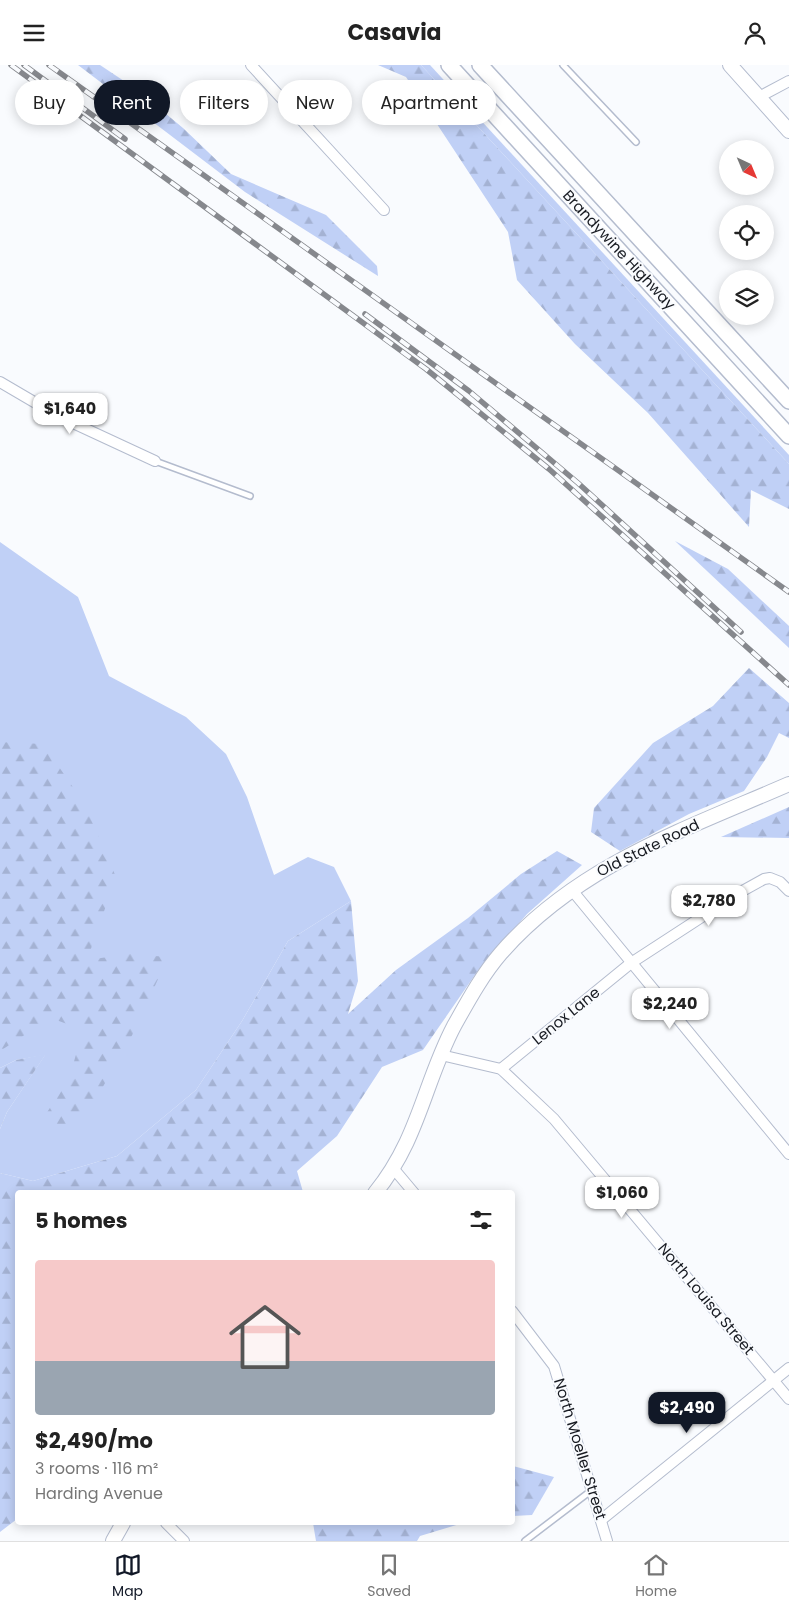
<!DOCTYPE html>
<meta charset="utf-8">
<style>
:root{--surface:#fff;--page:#f2f2f2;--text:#222;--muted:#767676;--line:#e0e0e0;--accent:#111827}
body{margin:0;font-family:Poppins,sans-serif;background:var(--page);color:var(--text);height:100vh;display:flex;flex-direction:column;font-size:19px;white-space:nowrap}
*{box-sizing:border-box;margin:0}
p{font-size:16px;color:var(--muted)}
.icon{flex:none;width:28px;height:28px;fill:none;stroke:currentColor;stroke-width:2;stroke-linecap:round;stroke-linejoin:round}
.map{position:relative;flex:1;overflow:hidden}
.side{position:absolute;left:15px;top:1125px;width:500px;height:335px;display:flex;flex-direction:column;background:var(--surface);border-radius:5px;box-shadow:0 2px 12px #0003}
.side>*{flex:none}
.guide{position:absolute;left:15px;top:15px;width:500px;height:45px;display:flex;gap:10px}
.needle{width:32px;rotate:136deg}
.buttons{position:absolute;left:719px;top:75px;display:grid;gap:10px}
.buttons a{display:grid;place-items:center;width:55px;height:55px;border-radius:50%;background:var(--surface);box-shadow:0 2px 12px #0003;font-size:25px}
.price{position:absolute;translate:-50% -42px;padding:0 11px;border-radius:10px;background:#fff;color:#222;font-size:16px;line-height:32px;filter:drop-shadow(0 1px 2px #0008)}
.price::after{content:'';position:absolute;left:50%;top:30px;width:15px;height:11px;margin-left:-8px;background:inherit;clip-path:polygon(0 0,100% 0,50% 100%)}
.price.active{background:var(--accent);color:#fff}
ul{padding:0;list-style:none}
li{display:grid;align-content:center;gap:10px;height:265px;padding:0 20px}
li span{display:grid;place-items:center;height:155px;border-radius:5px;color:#555}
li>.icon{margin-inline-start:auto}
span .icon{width:90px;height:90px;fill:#fffc;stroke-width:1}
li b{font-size:21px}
h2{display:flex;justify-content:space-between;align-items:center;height:60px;padding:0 20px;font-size:21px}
.chip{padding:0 18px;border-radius:22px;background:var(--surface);box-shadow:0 2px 12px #0003;font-size:18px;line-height:45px}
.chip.active{background:var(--accent);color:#fff}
header{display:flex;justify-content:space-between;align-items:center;height:65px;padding:0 20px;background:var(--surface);font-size:22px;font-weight:700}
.dock{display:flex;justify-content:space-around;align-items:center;height:70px;border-top:1px solid var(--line);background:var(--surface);font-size:14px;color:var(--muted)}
.dock a{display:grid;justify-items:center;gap:2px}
.dock .active{color:var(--accent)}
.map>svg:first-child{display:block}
.grass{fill:#c0d0f6}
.forest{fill:url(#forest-firs)}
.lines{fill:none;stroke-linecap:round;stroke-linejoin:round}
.lane-casing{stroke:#b4bcce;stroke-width:8}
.street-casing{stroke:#b4bcce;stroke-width:12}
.secondary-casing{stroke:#b4bcce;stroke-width:16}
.primary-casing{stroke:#b4bcce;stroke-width:18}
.lane{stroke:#fff;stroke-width:5}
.street{stroke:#fff;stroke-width:10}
.secondary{stroke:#fff;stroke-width:14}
.primary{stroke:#fff;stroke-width:15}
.rail-casing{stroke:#86888d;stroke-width:5.5}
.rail{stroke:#f9fbfe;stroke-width:4;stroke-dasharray:11;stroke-linecap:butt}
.labels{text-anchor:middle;stroke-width:4;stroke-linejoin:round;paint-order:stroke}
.street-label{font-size:15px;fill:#171a21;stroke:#f9fbfe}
</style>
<header><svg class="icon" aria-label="menu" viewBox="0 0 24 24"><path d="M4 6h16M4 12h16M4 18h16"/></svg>Casavia<svg class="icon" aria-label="person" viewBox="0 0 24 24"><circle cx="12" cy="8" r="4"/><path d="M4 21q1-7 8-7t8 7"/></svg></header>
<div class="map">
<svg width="789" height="1476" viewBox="0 0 789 1476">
<defs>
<pattern id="forest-firs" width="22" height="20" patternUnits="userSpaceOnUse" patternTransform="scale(1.25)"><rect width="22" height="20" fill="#c0d0f6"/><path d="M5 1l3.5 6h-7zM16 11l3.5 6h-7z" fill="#a4b2d3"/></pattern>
</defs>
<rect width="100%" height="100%" fill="#f9fbfe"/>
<g class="grass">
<polygon points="421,0 430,0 789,390 789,399"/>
<polygon points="0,477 78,532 109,611 186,652 226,689 247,732 274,810 308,792 334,802 351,836 288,876 242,956 196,1025 117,1091 33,1116 0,1108 0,1064 7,1047 45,990 16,995 0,1003"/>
</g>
<g class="forest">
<polygon points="78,0 100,0 136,24 183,63 231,109 326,150 377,201 378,211 245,127"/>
<polygon points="378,0 421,0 789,399 789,444 751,425 749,462 648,348 575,279 517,215 508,167 406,12"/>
<polygon points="675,476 728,504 789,561 789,583"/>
<polygon points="749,603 789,638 789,673 779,668 767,692 744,726 689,749 620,786 591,767 594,743 653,678 713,641"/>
<polygon points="0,677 43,679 84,738 116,812 87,895 129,889 168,892 135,965 83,1057 36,1064 69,1014 83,965 51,953 0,986"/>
<polygon points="789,742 789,773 721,772"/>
<polygon points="557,786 582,800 527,849 479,904 423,985 382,1002 337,1071 297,1106 303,1127 18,1128 17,1454 0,1467 0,1108 33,1116 117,1091 196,1025 242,956 288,876 351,836 358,916 348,949 396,905 468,853 521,809"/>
<polygon points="46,989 7,1047 0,1064 0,1003 16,995"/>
<polygon points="513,1401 554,1412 532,1450 513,1451"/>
<polygon points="313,1458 463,1458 420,1471 417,1476 316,1476"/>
</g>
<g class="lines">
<g class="lane-casing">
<g id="lane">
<polyline points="563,0 636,77"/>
<polyline points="155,396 250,431"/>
<polyline points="525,1476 592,1425"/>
</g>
</g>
<g class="street-casing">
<g id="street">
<polyline points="251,0 384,145"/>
<polyline points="759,32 789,16"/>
<polyline points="0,317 58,351 155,396"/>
<polyline points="571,824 789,1089"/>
<polyline points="441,990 501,1004 554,1054 789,1334"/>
<polyline points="501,1004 631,898 737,829 764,814 770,813 780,817 789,826"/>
<polyline points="393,1103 414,1128"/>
<polyline points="512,1246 554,1301 607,1476"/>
<polyline points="601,1455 789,1303"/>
<polyline points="166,1458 184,1476"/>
</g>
</g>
<g class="secondary-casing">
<g id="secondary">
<polyline points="730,0 789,66"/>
<path d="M375,1128C419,1074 424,1018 454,961C468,936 482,910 501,888C578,800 686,764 789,719"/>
<polyline points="113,1476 123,1458"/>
</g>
</g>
<g class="primary-casing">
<g id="primary">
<polyline points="449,0 789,371"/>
<polyline points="480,0 789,336"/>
</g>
</g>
<use href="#lane" class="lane"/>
<use href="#street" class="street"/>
<use href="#secondary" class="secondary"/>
<use href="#primary" class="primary"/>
<g class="rail-casing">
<g id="rail">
<polyline points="11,0 426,304 549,404 789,620"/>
<polyline points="24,0 125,74"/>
<polyline points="49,0 789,527"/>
<polyline points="365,249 469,326 578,418 741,567"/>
</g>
</g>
<use href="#rail" class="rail"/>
</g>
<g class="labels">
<g class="street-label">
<text transform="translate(619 185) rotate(47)" y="5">Brandywine Highway</text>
<text transform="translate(648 783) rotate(-26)" y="5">Old State Road</text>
<text transform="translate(566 951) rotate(-39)" y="5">Lenox Lane</text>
<text transform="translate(706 1234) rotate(50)" y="5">North Louisa Street</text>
<text transform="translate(580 1384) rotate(73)" y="5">North Moeller Street</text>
</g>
</g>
</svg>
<div class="buttons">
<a><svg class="needle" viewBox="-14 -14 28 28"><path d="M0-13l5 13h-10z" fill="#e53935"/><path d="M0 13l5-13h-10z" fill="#767676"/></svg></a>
<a><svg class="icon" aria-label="locate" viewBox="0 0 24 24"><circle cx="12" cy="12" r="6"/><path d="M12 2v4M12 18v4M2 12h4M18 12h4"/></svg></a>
<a><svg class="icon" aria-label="layers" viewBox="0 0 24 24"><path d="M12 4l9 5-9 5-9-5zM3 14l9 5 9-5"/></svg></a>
</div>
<b class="price" style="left:70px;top:370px">$1,640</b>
<b class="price" style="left:709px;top:862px">$2,780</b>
<b class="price" style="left:670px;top:965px">$2,240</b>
<b class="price" style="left:622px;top:1154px">$1,060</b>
<b class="price active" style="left:687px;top:1369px">$2,490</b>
<div class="guide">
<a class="chip">Buy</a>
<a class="chip active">Rent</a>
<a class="chip">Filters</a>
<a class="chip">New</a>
<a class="chip">Apartment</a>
</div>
<section class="side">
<h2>5 homes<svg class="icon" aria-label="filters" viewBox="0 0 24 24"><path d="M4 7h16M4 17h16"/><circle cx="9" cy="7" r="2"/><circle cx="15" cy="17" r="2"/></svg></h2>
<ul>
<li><span style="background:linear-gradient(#f6c9c9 65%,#9aa5b1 0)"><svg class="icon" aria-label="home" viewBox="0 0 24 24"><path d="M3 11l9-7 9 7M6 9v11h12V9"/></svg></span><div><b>$2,490/mo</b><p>3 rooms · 116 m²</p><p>Harding Avenue</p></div></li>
</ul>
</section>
</div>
<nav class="dock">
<a class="active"><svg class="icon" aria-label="map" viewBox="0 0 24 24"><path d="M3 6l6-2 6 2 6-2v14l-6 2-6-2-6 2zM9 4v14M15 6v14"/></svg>Map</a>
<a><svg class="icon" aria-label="saved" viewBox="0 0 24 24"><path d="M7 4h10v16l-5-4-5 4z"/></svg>Saved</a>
<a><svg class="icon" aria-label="home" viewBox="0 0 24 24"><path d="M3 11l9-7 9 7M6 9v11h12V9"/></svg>Home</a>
</nav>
